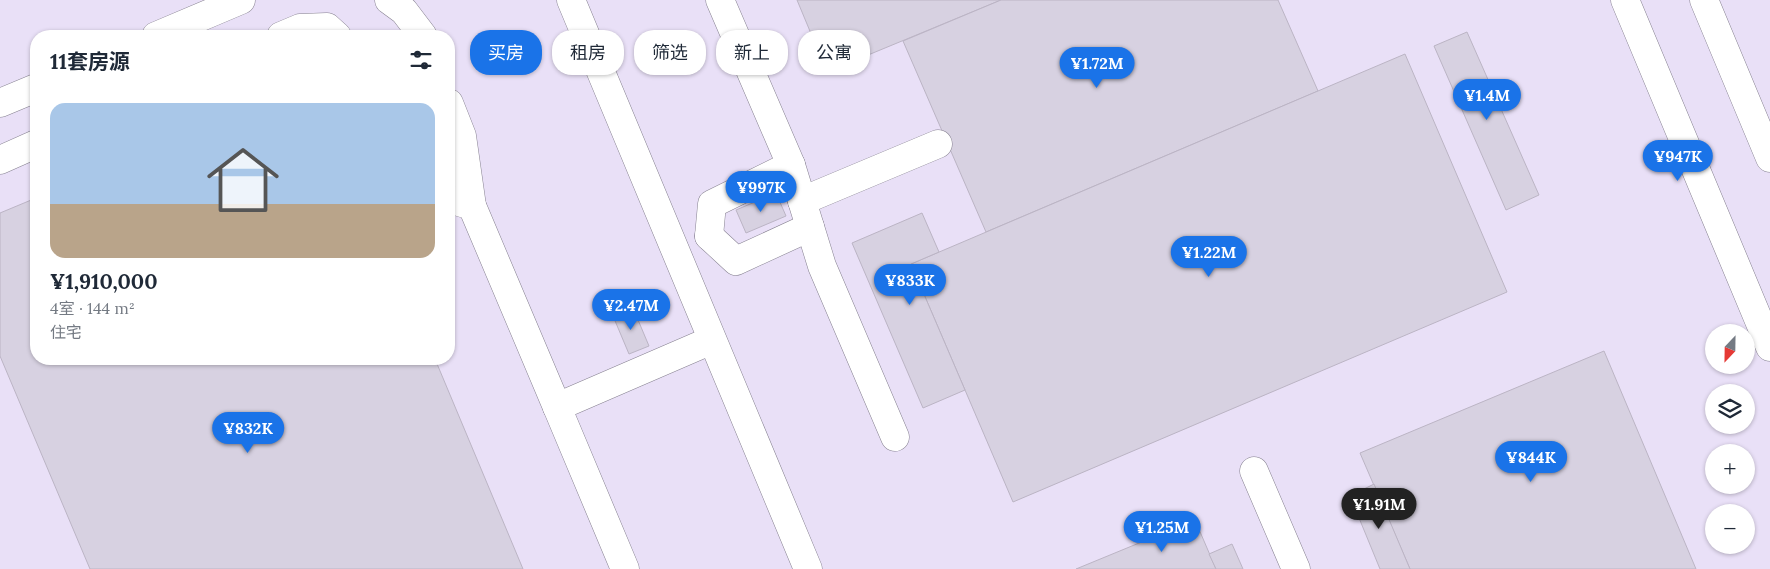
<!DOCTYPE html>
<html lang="zh">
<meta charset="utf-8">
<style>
:root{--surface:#fff;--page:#f2f2f3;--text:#1f2937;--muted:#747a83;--line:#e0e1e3;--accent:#1a73e8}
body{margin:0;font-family:Lora,"Noto Sans SC",serif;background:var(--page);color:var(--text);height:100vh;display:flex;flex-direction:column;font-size:19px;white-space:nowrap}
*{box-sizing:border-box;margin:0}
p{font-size:16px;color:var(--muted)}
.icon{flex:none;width:28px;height:28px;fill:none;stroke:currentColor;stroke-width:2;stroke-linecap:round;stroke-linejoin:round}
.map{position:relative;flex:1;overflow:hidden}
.drawer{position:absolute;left:30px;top:30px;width:425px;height:335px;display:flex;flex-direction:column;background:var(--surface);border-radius:20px;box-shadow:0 1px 4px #0004}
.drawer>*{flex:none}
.banner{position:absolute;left:470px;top:30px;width:475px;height:45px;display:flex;gap:10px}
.needle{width:32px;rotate:202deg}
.tools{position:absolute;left:1705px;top:324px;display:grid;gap:10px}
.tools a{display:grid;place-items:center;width:50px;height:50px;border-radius:50%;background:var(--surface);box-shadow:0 1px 4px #0004;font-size:25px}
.price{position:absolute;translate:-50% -42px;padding:0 11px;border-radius:18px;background:var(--accent);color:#fff;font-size:16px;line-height:32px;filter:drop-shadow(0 1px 2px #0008)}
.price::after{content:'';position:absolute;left:50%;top:30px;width:15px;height:11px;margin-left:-8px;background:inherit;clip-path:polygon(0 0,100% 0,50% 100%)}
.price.on{background:#222;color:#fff}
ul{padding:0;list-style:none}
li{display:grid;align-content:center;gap:10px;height:265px;padding:0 20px}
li+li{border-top:1px solid var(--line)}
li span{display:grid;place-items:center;height:155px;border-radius:15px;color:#555}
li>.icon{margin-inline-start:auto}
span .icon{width:90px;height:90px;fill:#fffc;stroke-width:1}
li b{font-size:21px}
h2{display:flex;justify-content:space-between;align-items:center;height:60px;padding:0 20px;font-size:21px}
.pill{padding:0 18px;border-radius:20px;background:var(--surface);box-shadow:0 1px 4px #0004;font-size:18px;line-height:45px}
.pill.on{background:var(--accent);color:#fff}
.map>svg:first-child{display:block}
.built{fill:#e9e0f7;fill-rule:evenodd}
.building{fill:#d7d1e1;stroke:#bbb4c4}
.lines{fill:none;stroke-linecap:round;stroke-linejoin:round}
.minor-casing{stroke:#868190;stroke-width:29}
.major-casing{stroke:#868190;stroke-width:29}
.minor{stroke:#fff;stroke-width:28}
.major{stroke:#fff;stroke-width:28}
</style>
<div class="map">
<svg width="1770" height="569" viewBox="0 0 1770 569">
<rect width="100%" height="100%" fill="#f3ecfd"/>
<path class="built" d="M0,0H1770V569H0ZM36,36H449V359H36ZM1714,332H1746V365H1714ZM1714,392H1746V425H1714ZM1714,452H1746V485H1714ZM1714,512H1746V545H1714Z"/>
<g class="building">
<polygon points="797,0 1001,0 827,72"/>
<polygon points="1001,0 1278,0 1318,91 986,232 903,41"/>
<polygon points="1467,32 1539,195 1506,210 1434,46"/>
<polygon points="1405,54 1507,292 1013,502 911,264"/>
<polygon points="776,193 786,216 746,233 736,210"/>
<polygon points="36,198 36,359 435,359 523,569 90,569 0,356 0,213"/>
<polygon points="922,213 939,252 911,264 965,390 923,408 852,243"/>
<polygon points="633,308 649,346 629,354 613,316"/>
<polygon points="1604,351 1696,569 1410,569 1360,453"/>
<polygon points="1374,484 1410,569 1380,569 1350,496"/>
<polygon points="1195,520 1216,569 1076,569"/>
<polygon points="1232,544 1243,569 1216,569 1209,554"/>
</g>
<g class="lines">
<g class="minor-casing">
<g id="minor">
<polyline points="389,0 404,11 423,36"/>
<path d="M571,0C651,189 729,379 808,569"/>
<polyline points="720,0 791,165 822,266 895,437"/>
<polyline points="156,36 241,0"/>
<polyline points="281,36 300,28 327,27 337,36"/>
<polyline points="0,103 36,88"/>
<polyline points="449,103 462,136 472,206"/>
<polyline points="0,160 36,144"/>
<polyline points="449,199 472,206 557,407"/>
<polyline points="802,201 938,144"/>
<polyline points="709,236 712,204 791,165"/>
<polyline points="709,236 736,261 810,227"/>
<polyline points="1254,471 1296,569"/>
<polyline points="625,569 557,407 712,340"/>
</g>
</g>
<g class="major-casing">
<g id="major">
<polyline points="1625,0 1770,347"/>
<polyline points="1704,0 1770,158"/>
</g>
</g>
<use href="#minor" class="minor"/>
<use href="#major" class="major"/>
</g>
</svg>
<div class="tools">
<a><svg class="needle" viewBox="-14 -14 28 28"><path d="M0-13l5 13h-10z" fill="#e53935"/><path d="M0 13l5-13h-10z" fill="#747a83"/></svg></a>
<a><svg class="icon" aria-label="layers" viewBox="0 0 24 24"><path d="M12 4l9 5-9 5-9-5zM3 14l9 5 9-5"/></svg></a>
<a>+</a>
<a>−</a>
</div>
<b class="price" style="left:1097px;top:89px">¥1.72M</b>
<b class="price" style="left:1487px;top:121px">¥1.4M</b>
<b class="price" style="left:1678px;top:182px">¥947K</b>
<b class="price" style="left:761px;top:213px">¥997K</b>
<b class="price" style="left:1209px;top:278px">¥1.22M</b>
<b class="price" style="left:910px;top:306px">¥833K</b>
<b class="price" style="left:631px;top:331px">¥2.47M</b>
<b class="price" style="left:248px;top:454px">¥832K</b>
<b class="price" style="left:1531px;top:483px">¥844K</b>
<b class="price on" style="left:1379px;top:530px">¥1.91M</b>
<b class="price" style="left:1162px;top:553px">¥1.25M</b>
<div class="banner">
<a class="pill on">买房</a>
<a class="pill">租房</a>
<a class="pill">筛选</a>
<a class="pill">新上</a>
<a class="pill">公寓</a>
</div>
<section class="drawer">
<h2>11套房源<svg class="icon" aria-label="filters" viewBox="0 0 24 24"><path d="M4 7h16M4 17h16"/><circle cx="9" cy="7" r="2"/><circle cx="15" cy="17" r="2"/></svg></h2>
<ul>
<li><span style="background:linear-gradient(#a9c7e8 65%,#b9a48a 0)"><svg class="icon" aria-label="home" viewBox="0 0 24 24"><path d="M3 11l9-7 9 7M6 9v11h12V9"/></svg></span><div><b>¥1,910,000</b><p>4室 · 144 m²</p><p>住宅</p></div></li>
</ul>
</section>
</div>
